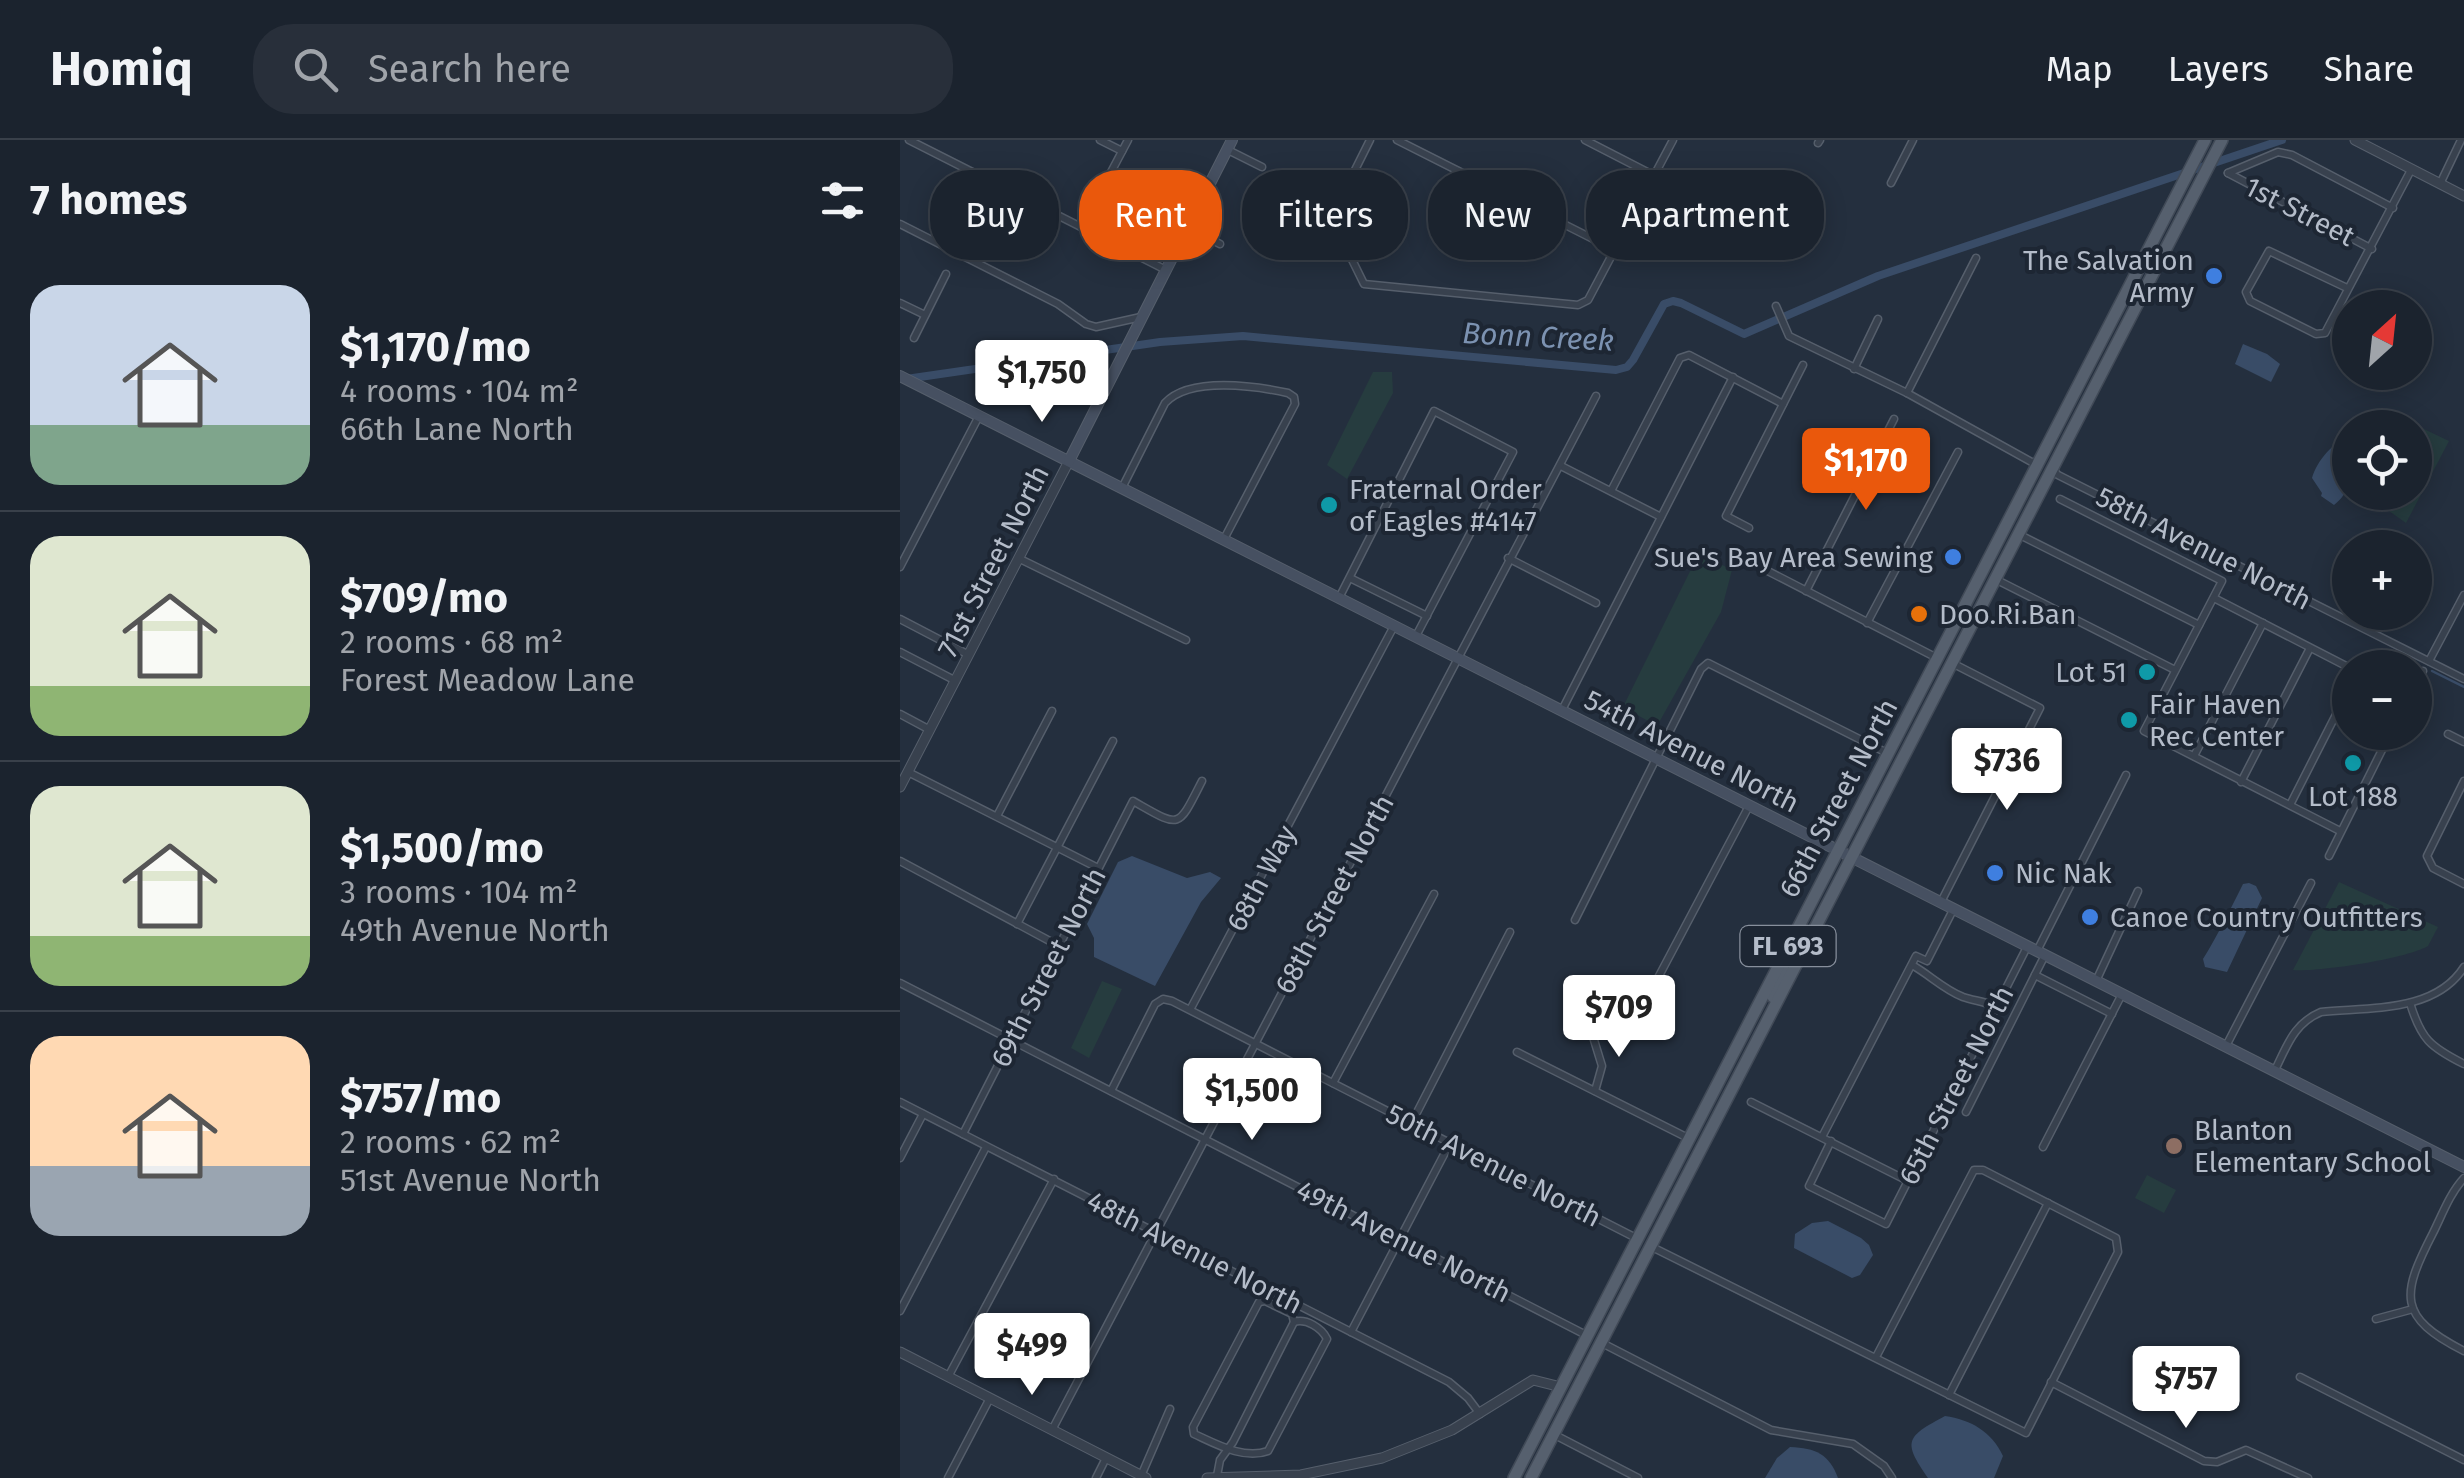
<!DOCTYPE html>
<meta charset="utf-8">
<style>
:root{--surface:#1b232e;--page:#282f3a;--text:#f1f3f6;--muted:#a0a4aa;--line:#39404a;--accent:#ea580c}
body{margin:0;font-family:"Fira Sans",sans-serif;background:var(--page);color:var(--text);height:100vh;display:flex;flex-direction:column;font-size:38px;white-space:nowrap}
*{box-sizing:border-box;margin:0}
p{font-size:32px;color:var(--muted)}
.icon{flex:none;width:55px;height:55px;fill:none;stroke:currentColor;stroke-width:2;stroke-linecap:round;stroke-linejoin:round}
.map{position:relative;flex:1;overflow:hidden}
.details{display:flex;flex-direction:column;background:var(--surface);width:900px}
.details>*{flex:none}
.top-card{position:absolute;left:30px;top:30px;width:950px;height:90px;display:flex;gap:20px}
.needle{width:65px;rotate:27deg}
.tools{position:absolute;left:1432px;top:150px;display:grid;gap:20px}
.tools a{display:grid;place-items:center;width:100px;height:100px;border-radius:50%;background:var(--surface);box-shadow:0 5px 25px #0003,0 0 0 2px var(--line);font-size:50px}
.price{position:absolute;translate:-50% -85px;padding:0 22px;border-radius:10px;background:#fff;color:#222;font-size:32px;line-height:65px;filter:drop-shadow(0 2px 5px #0008)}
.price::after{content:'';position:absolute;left:50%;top:60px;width:30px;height:22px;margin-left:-15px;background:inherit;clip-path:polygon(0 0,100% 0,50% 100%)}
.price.selected{background:var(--accent);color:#fff}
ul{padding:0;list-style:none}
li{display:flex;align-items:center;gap:30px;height:250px;padding:0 30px}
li+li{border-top:2px solid var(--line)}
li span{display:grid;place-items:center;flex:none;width:280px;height:200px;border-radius:30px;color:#555}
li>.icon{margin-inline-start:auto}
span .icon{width:120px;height:120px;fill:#fffc;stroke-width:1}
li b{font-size:42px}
h2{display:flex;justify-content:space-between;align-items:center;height:120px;padding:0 30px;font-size:42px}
.chip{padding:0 35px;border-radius:40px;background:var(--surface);box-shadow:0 5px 25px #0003,0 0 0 2px var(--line);font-size:35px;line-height:90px}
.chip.selected{background:var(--accent);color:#fff}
header{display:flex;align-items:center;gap:60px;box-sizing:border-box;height:140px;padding:0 50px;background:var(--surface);border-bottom:2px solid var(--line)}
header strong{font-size:48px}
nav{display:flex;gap:55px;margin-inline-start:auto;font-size:35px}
.search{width:700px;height:90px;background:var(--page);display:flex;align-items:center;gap:25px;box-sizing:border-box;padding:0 35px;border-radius:40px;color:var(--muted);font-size:38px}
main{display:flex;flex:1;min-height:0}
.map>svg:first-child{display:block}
.green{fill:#263c3f}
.water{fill:#394c67}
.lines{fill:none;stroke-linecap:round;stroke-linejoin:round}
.stream{stroke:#394c67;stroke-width:2.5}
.canal{stroke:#394c67;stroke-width:8}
.minor-casing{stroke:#565f6c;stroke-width:9}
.tertiary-casing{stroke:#565f6c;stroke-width:11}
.secondary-casing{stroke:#565f6c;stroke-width:12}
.primary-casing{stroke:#414a57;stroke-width:14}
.minor{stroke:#38414e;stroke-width:6}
.tertiary{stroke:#38414e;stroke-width:9}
.secondary{stroke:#465061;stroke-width:10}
.primary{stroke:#56606e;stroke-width:11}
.shop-dot{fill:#3f7fe0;stroke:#1d2633;stroke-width:4}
.culture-dot{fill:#0f9aa8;stroke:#1d2633;stroke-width:4}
.food-dot{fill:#e8710a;stroke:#1d2633;stroke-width:4}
.education-dot{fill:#8d6e63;stroke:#1d2633;stroke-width:4}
.labels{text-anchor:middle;stroke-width:8;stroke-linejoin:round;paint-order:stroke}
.shield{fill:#1d2633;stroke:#878f9c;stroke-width:2.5}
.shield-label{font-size:25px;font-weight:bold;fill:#b4bcc9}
.street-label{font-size:28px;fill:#b4bcc9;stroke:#1d2633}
.poi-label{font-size:28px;fill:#b4bcc9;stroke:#1d2633;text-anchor:start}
.water-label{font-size:30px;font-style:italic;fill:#7c92b1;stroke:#1d2633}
</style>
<header>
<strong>Homiq</strong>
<div class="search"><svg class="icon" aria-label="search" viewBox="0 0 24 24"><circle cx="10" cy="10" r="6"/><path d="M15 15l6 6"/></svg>Search here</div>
<nav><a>Map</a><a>Layers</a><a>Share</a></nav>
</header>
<main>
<section class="details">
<h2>7 homes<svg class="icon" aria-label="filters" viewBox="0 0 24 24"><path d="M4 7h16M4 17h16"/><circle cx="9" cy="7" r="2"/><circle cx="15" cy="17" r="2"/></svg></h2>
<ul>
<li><span style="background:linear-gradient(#c9d6e8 70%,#7fa58c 0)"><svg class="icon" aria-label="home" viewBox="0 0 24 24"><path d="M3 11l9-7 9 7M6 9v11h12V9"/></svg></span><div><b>$1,170/mo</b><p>4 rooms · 104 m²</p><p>66th Lane North</p></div></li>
<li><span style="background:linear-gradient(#dfe7d0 75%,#8fb573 0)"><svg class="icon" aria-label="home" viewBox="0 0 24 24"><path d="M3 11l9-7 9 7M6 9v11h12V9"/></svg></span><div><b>$709/mo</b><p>2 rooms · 68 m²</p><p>Forest Meadow Lane</p></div></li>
<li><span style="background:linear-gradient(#dfe7d0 75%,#8fb573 0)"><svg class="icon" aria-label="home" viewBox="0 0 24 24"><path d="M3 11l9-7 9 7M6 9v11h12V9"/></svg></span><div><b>$1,500/mo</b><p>3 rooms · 104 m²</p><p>49th Avenue North</p></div></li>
<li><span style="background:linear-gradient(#ffd9b3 65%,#9aa5b1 0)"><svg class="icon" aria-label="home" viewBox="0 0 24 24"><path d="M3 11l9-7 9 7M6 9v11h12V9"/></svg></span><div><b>$757/mo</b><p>2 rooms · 62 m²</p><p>51st Avenue North</p></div></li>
</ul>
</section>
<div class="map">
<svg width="1564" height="1338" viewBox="0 0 1564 1338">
<rect width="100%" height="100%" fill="#242f3e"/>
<g class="green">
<polygon points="473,232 492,232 493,253 447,339 427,325"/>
<polygon points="1480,268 1549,301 1506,383 1489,371 1479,353 1515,352 1515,288 1477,287"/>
<polygon points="799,413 832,430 821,472 757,586 723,567"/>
<path d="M1439,742L1538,787L1528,806C1505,819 1420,832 1393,830Z"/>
<polygon points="202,841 222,849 189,918 171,908"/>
<polygon points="1247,1035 1276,1050 1264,1073 1235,1058"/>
</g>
<g class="water">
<polygon points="1343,204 1367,214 1380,224 1371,242 1335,224"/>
<path d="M1450,298C1450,322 1456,349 1434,365L1421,356L1422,353L1412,338C1417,321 1433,301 1450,298Z"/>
<polygon points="232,716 287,738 310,732 321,738 301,762 255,846 194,817 194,798 187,784 218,722"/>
<path d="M1349,743L1356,746L1362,758L1327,832L1305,827L1303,819C1318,795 1330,770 1343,744Z"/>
<polygon points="928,1081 961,1098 969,1105 973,1115 960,1135 952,1138 894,1108 895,1094 912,1083"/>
<path d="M1045,1276C1071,1280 1091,1291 1103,1316L1094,1338H1028C1002,1301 1006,1297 1045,1276Z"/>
<path d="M890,1307C916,1308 929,1314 938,1338H865L877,1318Z"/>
</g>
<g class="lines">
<polyline class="stream" points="1532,531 1564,547"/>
<polyline class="canal" points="6,239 260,202 343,196 716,230 727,227 733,220 764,164 773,161 781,163 844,194 978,136 1382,0"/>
<g class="minor-casing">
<g id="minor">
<polyline points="9,0 266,130"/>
<polyline points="200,0 222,11"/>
<polyline points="470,0 435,70 433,81 464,144 678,165 688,160 773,0"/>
<polyline points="497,0 715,110"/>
<polyline points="685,0 755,36"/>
<polyline points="918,3 920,0"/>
<polyline points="328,10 362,27"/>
<polyline points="1328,33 1378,12 1392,15 1493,68"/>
<polyline points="1328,33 1472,109"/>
<polyline points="991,43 1013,0"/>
<polyline points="1540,44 1561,0"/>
<polyline points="542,64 558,31"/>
<polyline points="0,84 158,164 186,184 196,187 241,177"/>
<polyline points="182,87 228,0"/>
<polyline points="289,88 320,104"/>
<polyline points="1447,148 1369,111 1346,152 1350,161 1416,194 1425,193 1511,30"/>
<polyline points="0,163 25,175"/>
<polyline points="876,166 889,196 1007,253 1137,325"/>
<polyline points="14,198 46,134"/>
<polyline points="954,229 978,179"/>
<polyline points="1007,253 1076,118"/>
<polyline points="661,326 761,377"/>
<polyline points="1152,329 1158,335 1564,539"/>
<path d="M222,348L265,263C290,236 356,246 388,253L394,257L395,264L324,399"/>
<polyline points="711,351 780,218 789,215 883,264"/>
<polyline points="1160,359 1322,441 1244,591 1440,691"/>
<polyline points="849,388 826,376 903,225"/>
<polyline points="1120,395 1299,485"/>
<polyline points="608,418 696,463"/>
<polyline points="120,419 286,500"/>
<polyline points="0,427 79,276"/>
<polyline points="862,428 1037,518"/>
<polyline points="450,438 527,476"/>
<polyline points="1095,439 1275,530"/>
<polyline points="906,451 994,279"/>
<polyline points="439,458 534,271 613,312 516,496"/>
<polyline points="1314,458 1450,528"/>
<polyline points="0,479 69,515"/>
<polyline points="967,483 1058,312"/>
<polyline points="0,512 56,541"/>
<polyline points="1529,521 1564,455"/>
<polyline points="1515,546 1523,531"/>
<polyline points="662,570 833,237"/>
<polyline points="0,574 30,590"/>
<polyline points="1548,594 1564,602"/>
<polyline points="1294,616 1363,483"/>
<polyline points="8,632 198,728"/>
<polyline points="1564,641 1527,716 1533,728 1564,744"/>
<polyline points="1341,642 1410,508"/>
<polyline points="1390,665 1450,547"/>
<polyline points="97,676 152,571"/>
<polyline points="1429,716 1491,592"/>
<polyline points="0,721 159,806"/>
<polyline points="1041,762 1140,568 1052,523"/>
<polyline points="675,780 801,529 808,523 989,614"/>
<polyline points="117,784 213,601"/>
<polyline points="1137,811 1226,635"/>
<path d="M1012,825C1030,835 1043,849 1063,857C1074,861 1085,861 1096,867"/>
<polyline points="1135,835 1212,874"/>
<polyline points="1196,841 1238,751"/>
<polyline points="0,843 686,1195"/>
<polyline points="751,851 849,666"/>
<path d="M1510,863C1521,899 1530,907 1564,924"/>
<circle cx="686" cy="876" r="12"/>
<polyline points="291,868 494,486"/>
<polyline points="690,887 702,926 695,951"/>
<polyline points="1326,906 1411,743"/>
<polyline points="617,912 788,998"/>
<path d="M1375,930C1387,906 1394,883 1421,872C1469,867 1535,873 1564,827"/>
<polyline points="433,943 534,754"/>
<polyline points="211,951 255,864 263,859 272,861 738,1099"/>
<polyline points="0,962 549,1242 568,1258 580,1274"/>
<polyline points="851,962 1006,1040"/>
<polyline points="1066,972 1145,815"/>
<polyline points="512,982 610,792"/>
<path d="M63,994L233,661C281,688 277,690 302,641"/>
<polyline points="922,997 1016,816 1027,821 1053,770"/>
<polyline points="931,1001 909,1046 986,1084 1127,807"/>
<polyline points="1143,1007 1222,854"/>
<polyline points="0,1018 23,974"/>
<path d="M1564,1038C1550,1053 1542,1075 1533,1093C1501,1155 1497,1177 1564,1211"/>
<polyline points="750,1106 1126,1293 1218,1112 1216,1098 1083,1030 1074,1030 976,1217"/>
<path d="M365,1161L392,1174L394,1182C406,1178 422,1188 427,1199L368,1311C344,1320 316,1304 294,1294L293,1287L359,1162Z"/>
<polyline points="0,1171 86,1007"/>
<polyline points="1476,1179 1513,1169"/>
<polyline points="451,1192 550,1003"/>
<polyline points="702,1203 871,1290 953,1304 984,1326 992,1338"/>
<polyline points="48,1237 154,1039"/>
<polyline points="1400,1237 1564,1320"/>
<polyline points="1151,1242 1304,1321 1317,1322 1346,1310 1408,1338"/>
<polyline points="1049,1255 1148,1063"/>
<polyline points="152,1290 696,256"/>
<polyline points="655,1295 738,1338"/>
<polyline points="241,1336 270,1269"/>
<polyline points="317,1336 320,1320 333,1302 394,1182"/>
<polyline points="48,1338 90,1258"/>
<polyline points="196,1338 206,1318"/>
</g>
</g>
<g class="tertiary-casing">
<g id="tertiary">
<polyline points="1455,0 1564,56"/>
<polyline points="0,647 169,321"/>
<polyline points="0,1212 246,1338"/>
<polyline points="307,1338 401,1335 482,1318 552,1290 633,1240 661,1247"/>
</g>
</g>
<g class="secondary-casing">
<g id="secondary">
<polyline points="0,236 1564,1027"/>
<polyline points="169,321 332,0"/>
</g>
</g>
<g class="primary-casing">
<g id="primary">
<polyline points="873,857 884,832 881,819"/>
<polyline points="614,1338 1305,0"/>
<polyline points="631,1338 1322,0"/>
</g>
</g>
<use href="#minor" class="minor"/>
<use href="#tertiary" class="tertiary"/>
<use href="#secondary" class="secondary"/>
<use href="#primary" class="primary"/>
</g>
<g class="shop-dot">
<circle cx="1314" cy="136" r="10"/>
<circle cx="1053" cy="417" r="10"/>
<circle cx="1095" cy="733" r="10"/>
<circle cx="1190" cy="777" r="10"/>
</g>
<g class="culture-dot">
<circle cx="429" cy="365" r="10"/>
<circle cx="1247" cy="532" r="10"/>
<circle cx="1229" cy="580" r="10"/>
<circle cx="1453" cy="623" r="10"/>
</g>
<circle class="food-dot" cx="1019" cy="474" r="10"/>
<circle class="education-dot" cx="1274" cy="1006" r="10"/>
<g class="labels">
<rect class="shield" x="840.5" y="786" width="95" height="40" rx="8"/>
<g class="shield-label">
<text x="888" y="815">FL 693</text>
</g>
<g class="street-label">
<text transform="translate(1400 71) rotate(27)" y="10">1st Street</text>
<text transform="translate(1304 408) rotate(27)" y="10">58th Avenue North</text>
<text transform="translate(93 421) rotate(-63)" y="10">71st Street North</text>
<text transform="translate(792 611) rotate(27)" y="10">54th Avenue North</text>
<text transform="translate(938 658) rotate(-62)" y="10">66th Street North</text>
<text transform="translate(361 738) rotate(-62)" y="10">68th Way</text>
<text transform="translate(434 754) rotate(-62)" y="10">68th Street North</text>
<text transform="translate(148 827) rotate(-63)" y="10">69th Street North</text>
<text transform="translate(1056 945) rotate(-63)" y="10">65th Street North</text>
<text transform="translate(594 1025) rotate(27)" y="10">50th Avenue North</text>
<text transform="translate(504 1101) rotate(27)" y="10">49th Avenue North</text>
<text transform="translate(295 1112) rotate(27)" y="10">48th Avenue North</text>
</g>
<g class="poi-label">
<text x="1294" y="130" text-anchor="end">The Salvation<tspan x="1294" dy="32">Army</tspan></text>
<text x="449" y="359">Fraternal Order<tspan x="449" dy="32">of Eagles #4147</tspan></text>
<text x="1033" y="427" text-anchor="end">Sue's Bay Area Sewing</text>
<text x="1039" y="484">Doo.Ri.Ban</text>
<text x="1227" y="542" text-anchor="end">Lot 51</text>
<text x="1249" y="574">Fair Haven<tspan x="1249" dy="32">Rec Center</tspan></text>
<text x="1453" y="666" text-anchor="middle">Lot 188</text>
<text x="1115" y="743">Nic Nak</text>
<text x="1210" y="787">Canoe Country Outfitters</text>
<text x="1294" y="1000">Blanton<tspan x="1294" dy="32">Elementary School</tspan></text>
</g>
<g class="water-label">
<text transform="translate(638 197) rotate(3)" y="10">Bonn Creek</text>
</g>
</g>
</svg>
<div class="tools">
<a><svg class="needle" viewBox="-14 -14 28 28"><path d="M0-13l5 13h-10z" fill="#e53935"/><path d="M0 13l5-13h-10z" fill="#a0a4aa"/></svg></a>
<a><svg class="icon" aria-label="locate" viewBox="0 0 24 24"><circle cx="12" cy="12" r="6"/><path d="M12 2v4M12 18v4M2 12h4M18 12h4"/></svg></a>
<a>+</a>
<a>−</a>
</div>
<b class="price" style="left:142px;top:285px">$1,750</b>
<b class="price selected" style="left:966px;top:373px">$1,170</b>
<b class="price" style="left:1107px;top:673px">$736</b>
<b class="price" style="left:719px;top:920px">$709</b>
<b class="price" style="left:352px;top:1003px">$1,500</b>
<b class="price" style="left:132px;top:1258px">$499</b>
<b class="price" style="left:1286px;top:1291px">$757</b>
<div class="top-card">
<a class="chip">Buy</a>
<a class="chip selected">Rent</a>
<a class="chip">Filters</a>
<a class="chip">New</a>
<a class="chip">Apartment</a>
</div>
</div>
</main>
